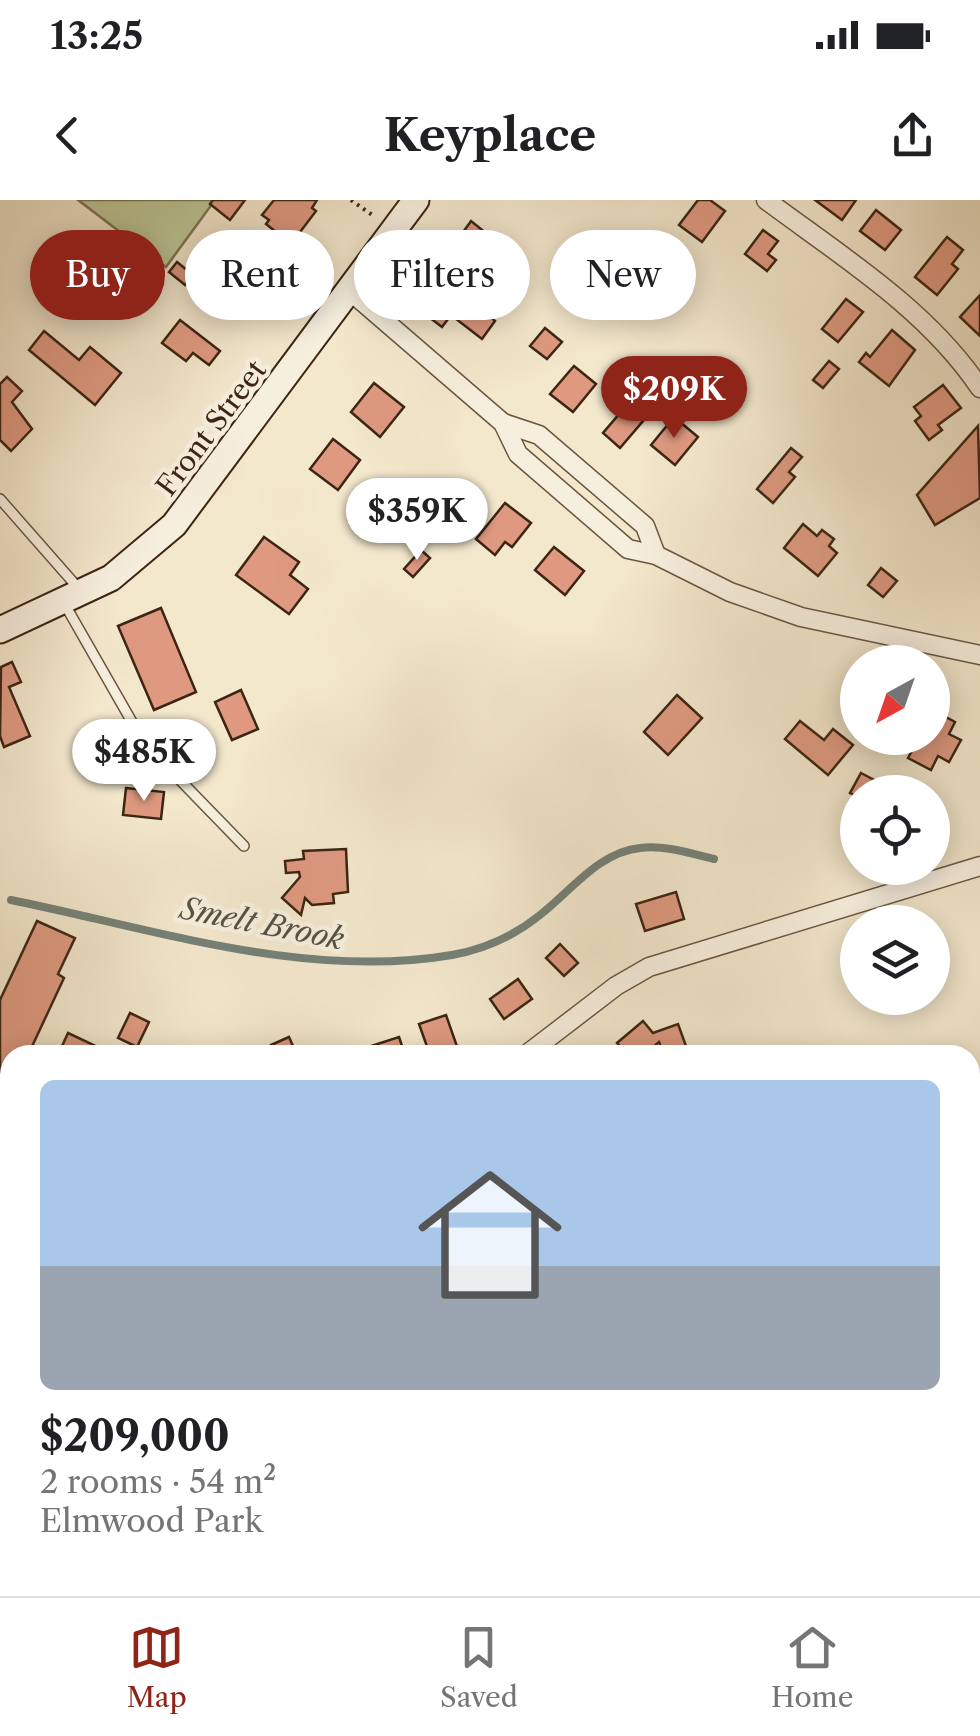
<!DOCTYPE html>
<meta charset="utf-8">
<style>
:root{--surface:#fff;--page:#f6f6f6;--text:#202124;--muted:#757577;--line:#e0e0e0;--accent:#8f2418}
body{margin:0;font-family:"Libre Caslon Text",serif;background:var(--page);color:var(--text);height:100vh;display:flex;flex-direction:column;font-size:38px;white-space:nowrap}
*{box-sizing:border-box;margin:0}
p{font-size:32px;color:var(--muted)}
.icon{flex:none;width:55px;height:55px;fill:none;stroke:currentColor;stroke-width:2;stroke-linecap:round;stroke-linejoin:round}
.map{position:relative;flex:1;overflow:hidden}
.drawer{position:absolute;left:0px;top:845px;width:980px;height:552px;display:flex;flex-direction:column;background:var(--surface);border-radius:30px 30px 0 0;box-shadow:0 5px 25px #0003}
.drawer>*{flex:none}
.top-card{position:absolute;left:30px;top:30px;width:920px;height:90px;display:flex;gap:20px}
.needle{width:65px;rotate:220deg}
.fabs{position:absolute;left:840px;top:445px;display:grid;gap:20px}
.fabs a{display:grid;place-items:center;width:110px;height:110px;border-radius:50%;background:var(--surface);box-shadow:0 5px 25px #0003;font-size:50px}
.price{position:absolute;translate:-50% -85px;padding:0 22px;border-radius:35px;background:#fff;color:#222;font-size:32px;line-height:65px;filter:drop-shadow(0 2px 5px #0008)}
.price::after{content:'';position:absolute;left:50%;top:60px;width:30px;height:22px;margin-left:-15px;background:inherit;clip-path:polygon(0 0,100% 0,50% 100%)}
.price.selected{background:var(--accent);color:#fff}
ul{padding:0;list-style:none}
li{display:grid;align-content:center;gap:20px;height:530px;padding:0 40px}
li+li{border-top:2px solid var(--line)}
li span{display:grid;place-items:center;height:310px;border-radius:15px;color:#555}
li>.icon{margin-inline-start:auto}
span .icon{width:180px;height:180px;fill:#fffc;stroke-width:1}
li b{font-size:42px}
.chip{padding:0 35px;border-radius:45px;background:var(--surface);box-shadow:0 5px 25px #0003;font-size:35px;line-height:90px}
.chip.selected{background:var(--accent);color:#fff}
.status{display:flex;justify-content:space-between;align-items:center;height:70px;padding:0 50px;background:var(--surface);direction:ltr}
.status svg{height:28px;fill:currentColor}
header{display:flex;justify-content:space-between;align-items:center;height:130px;padding:0 40px;background:var(--surface);font-size:45px;font-weight:700}
.menu{display:flex;justify-content:space-around;align-items:center;height:140px;border-top:2px solid var(--line);background:var(--surface);font-size:28px;color:var(--muted)}
.menu a{display:grid;justify-items:center;gap:5px}
.menu .selected{color:var(--accent)}
.map>svg:first-child{display:block}
.green{fill:#bcc597;stroke:#7c7554;stroke-width:2.5}
.lines{fill:none;stroke-linecap:round;stroke-linejoin:round}
.stream{stroke:#758177;stroke-width:8}
.building{fill:#de9980;stroke:#3c2512;stroke-width:2.5}
.lane-casing{stroke:#6a5640;stroke-width:12}
.street-casing{stroke:#6a5640;stroke-width:21}
.secondary-casing{stroke:#3c2512;stroke-width:29}
.path{stroke:#3c2512;stroke-width:4;stroke-dasharray:2.5 5;stroke-linecap:butt}
.lane{stroke:#f7efde;stroke-width:9}
.street{stroke:#f7efde;stroke-width:18}
.secondary{stroke:#f7efde;stroke-width:25}
.labels{text-anchor:middle;stroke-width:9;stroke-linejoin:round;paint-order:stroke}
.street-label{font-size:28px;fill:#3c2512;stroke:#f7efde}
.water-label{font-size:30px;font-style:italic;fill:#585344;stroke:#f7efde}
</style>
<div class="status"><b>13:25</b><svg viewBox="0 0 49 12"><path d="M0 12V9h3v3zM5 12V6h3v6zM10 12V3h3v9zM15 12V0h3v12zM26 1h20v11H26zM47 4h2v5h-2z"/></svg></div>
<header><svg class="icon" aria-label="back" viewBox="0 0 24 24"><path d="M15 5l-7 7 7 7"/></svg>Keyplace<svg class="icon" aria-label="share" viewBox="0 0 24 24"><path d="M12 15V3M7 8l5-5 5 5M5 13v7h14v-7"/></svg></header>
<div class="map">
<svg width="980" height="1396" viewBox="0 0 980 1396">
<rect width="100%" height="100%" fill="#f3e7cc"/>
<filter id="stains"><feTurbulence type="fractalNoise" baseFrequency=".002" numOctaves="4"/><feColorMatrix values="0 0 0 0 .2 0 0 0 0 .09 0 0 0 0 .02 0 0 0 .5 -.17"/></filter>
<radialGradient id="worn" r=".72"><stop offset=".6" stop-color="#630" stop-opacity="0"/><stop offset="1" stop-color="#630" stop-opacity=".3"/></radialGradient>
<polygon class="green" points="78,0 215,0 166,67"/>
<g class="lines">
<path class="stream" d="M11,700C154,729 305,780 452,755C485,749 514,736 540,715C571,691 599,652 640,648C665,645 689,653 714,659"/>
</g>
<g class="building">
<polygon points="213,0 245,0 230,20 210,4"/>
<polygon points="274,0 317,0 312,8 316,11 291,44 266,24 269,20 262,15"/>
<polygon points="698,0 710,0 725,11 702,42 679,25"/>
<polygon points="815,0 856,0 842,20"/>
<polygon points="876,10 901,30 885,50 860,31"/>
<polygon points="471,21 487,34 482,40 507,58 496,73 456,42"/>
<polygon points="763,30 778,41 768,54 776,60 767,71 745,54"/>
<polygon points="947,37 963,50 952,64 958,69 937,95 915,77"/>
<polygon points="242,57 267,76 244,105 219,86"/>
<polygon points="177,62 193,75 185,85 169,72"/>
<polygon points="442,75 495,121 482,139 451,115 442,127 417,108"/>
<polygon points="980,95 980,136 960,117"/>
<polygon points="846,99 863,112 838,142 822,129"/>
<polygon points="180,120 220,151 209,165 193,153 186,161 162,143"/>
<polygon points="545,128 562,142 547,159 530,146"/>
<polygon points="892,130 915,150 889,186 859,162 866,153 870,157"/>
<polygon points="44,131 79,160 90,147 121,173 95,205 29,150"/>
<polygon points="829,161 839,169 823,188 813,180"/>
<polygon points="574,166 596,184 573,212 550,194"/>
<polygon points="7,177 22,191 12,202 32,229 11,251 0,240 0,184"/>
<polygon points="698,177 715,191 700,209 683,195"/>
<polygon points="374,183 404,207 380,237 351,212"/>
<polygon points="943,185 961,208 938,225 942,230 929,240 915,221 921,216 914,207"/>
<polygon points="632,199 649,214 620,248 603,233"/>
<polygon points="674,217 698,237 675,265 651,245"/>
<polygon points="978,226 980,298 935,325 917,295"/>
<polygon points="333,239 360,260 338,290 310,269"/>
<polygon points="791,248 802,257 789,272 795,277 773,303 757,289"/>
<polygon points="505,303 531,323 512,347 505,342 495,355 476,339"/>
<polygon points="803,324 817,336 822,330 834,339 829,346 837,353 818,376 784,348"/>
<polygon points="264,337 299,362 290,375 308,389 289,414 236,375"/>
<polygon points="554,347 584,371 565,395 535,370"/>
<polygon points="421,350 430,358 413,377 404,369"/>
<polygon points="881,368 897,381 883,397 868,385"/>
<polygon points="161,408 196,492 154,510 118,426"/>
<polygon points="12,462 21,482 9,487 30,536 4,547 0,536 1,467"/>
<polygon points="241,490 258,529 232,540 215,502"/>
<polygon points="677,495 702,518 668,555 644,532"/>
<polygon points="933,510 955,522 949,534 961,540 949,562 938,556 931,570 908,558 919,538 932,538"/>
<polygon points="800,521 824,540 833,529 853,545 828,575 785,539"/>
<polygon points="861,573 882,584 878,592 858,592 858,597 850,593"/>
<polygon points="126,588 164,592 161,619 123,615"/>
<polygon points="346,649 348,692 333,694 334,703 312,705 305,698 301,715 282,698 300,677 299,672 286,673 285,661 304,659 303,651"/>
<polygon points="676,692 684,719 645,731 636,704"/>
<polygon points="37,721 75,738 58,774 64,778 28,855 10,855 10,881 0,876 0,800"/>
<polygon points="560,744 578,763 564,776 546,758"/>
<polygon points="518,779 532,799 504,819 490,799"/>
<polygon points="130,813 149,822 137,847 118,838"/>
<polygon points="446,815 460,855 430,855 419,824"/>
<polygon points="643,821 653,833 678,824 686,846 664,854 659,842 644,855 627,855 617,843"/>
<polygon points="68,833 100,848 97,855 58,855"/>
<polygon points="289,837 297,855 275,855 271,845"/>
<polygon points="399,837 405,855 374,855 371,846"/>
<polygon points="0,1245 10,1252 10,1307 0,1323"/>
<polygon points="267,1388 292,1388 298,1396 258,1396"/>
<polygon points="920,1388 941,1388 949,1396 910,1396"/>
</g>
<g class="lines">
<g class="lane-casing">
<g id="lane">
<polyline points="0,299 80,390"/>
<polyline points="64,403 144,543 244,646"/>
<polyline points="0,970 10,975"/>
<polyline points="0,1211 10,1217"/>
<polyline points="0,1343 10,1329"/>
</g>
</g>
<g class="street-casing">
<g id="street">
<path d="M766,0C841,56 927,109 980,188"/>
<polyline points="350,91 503,223 518,254 628,349 656,355 730,392 801,417 980,455"/>
<polyline points="503,223 539,235 645,326 656,355"/>
<polyline points="526,855 616,786 649,767 980,666"/>
<polyline points="0,901 10,906"/>
<polyline points="970,1295 980,1287"/>
<polyline points="640,1388 647,1396"/>
<polyline points="110,1396 114,1388"/>
<polyline points="843,1396 854,1388"/>
</g>
</g>
<g class="secondary-casing">
<polyline id="secondary" points="0,430 111,378 174,325 416,0"/>
</g>
<polyline class="path" points="351,0 375,17"/>
<use href="#lane" class="lane"/>
<use href="#street" class="street"/>
<use href="#secondary" class="secondary"/>
</g>
<g class="labels">
<g class="street-label">
<text transform="translate(211 228) rotate(-53)" y="10">Front Street</text>
</g>
<g class="water-label">
<text transform="translate(262 724) rotate(11)" y="10">Smelt Brook</text>
</g>
</g>
<rect width="100%" height="100%" filter="url(#stains)"/>
<rect width="100%" height="100%" fill="url(#worn)"/>
</svg>
<div class="fabs">
<a><svg class="needle" viewBox="-14 -14 28 28"><path d="M0-13l5 13h-10z" fill="#e53935"/><path d="M0 13l5-13h-10z" fill="#757577"/></svg></a>
<a><svg class="icon" aria-label="locate" viewBox="0 0 24 24"><circle cx="12" cy="12" r="6"/><path d="M12 2v4M12 18v4M2 12h4M18 12h4"/></svg></a>
<a><svg class="icon" aria-label="layers" viewBox="0 0 24 24"><path d="M12 4l9 5-9 5-9-5zM3 14l9 5 9-5"/></svg></a>
</div>
<b class="price selected" style="left:674px;top:241px">$209K</b>
<b class="price" style="left:417px;top:363px">$359K</b>
<b class="price" style="left:144px;top:604px">$485K</b>
<div class="top-card">
<a class="chip selected">Buy</a>
<a class="chip">Rent</a>
<a class="chip">Filters</a>
<a class="chip">New</a>
</div>
<section class="drawer">
<ul>
<li><span style="background:linear-gradient(#a9c7e8 60%,#9aa5b1 0)"><svg class="icon" aria-label="home" viewBox="0 0 24 24"><path d="M3 11l9-7 9 7M6 9v11h12V9"/></svg></span><div><b>$209,000</b><p>2 rooms · 54 m²</p><p>Elmwood Park</p></div></li>
</ul>
</section>
</div>
<nav class="menu">
<a class="selected"><svg class="icon" aria-label="map" viewBox="0 0 24 24"><path d="M3 6l6-2 6 2 6-2v14l-6 2-6-2-6 2zM9 4v14M15 6v14"/></svg>Map</a>
<a><svg class="icon" aria-label="saved" viewBox="0 0 24 24"><path d="M7 4h10v16l-5-4-5 4z"/></svg>Saved</a>
<a><svg class="icon" aria-label="home" viewBox="0 0 24 24"><path d="M3 11l9-7 9 7M6 9v11h12V9"/></svg>Home</a>
</nav>
